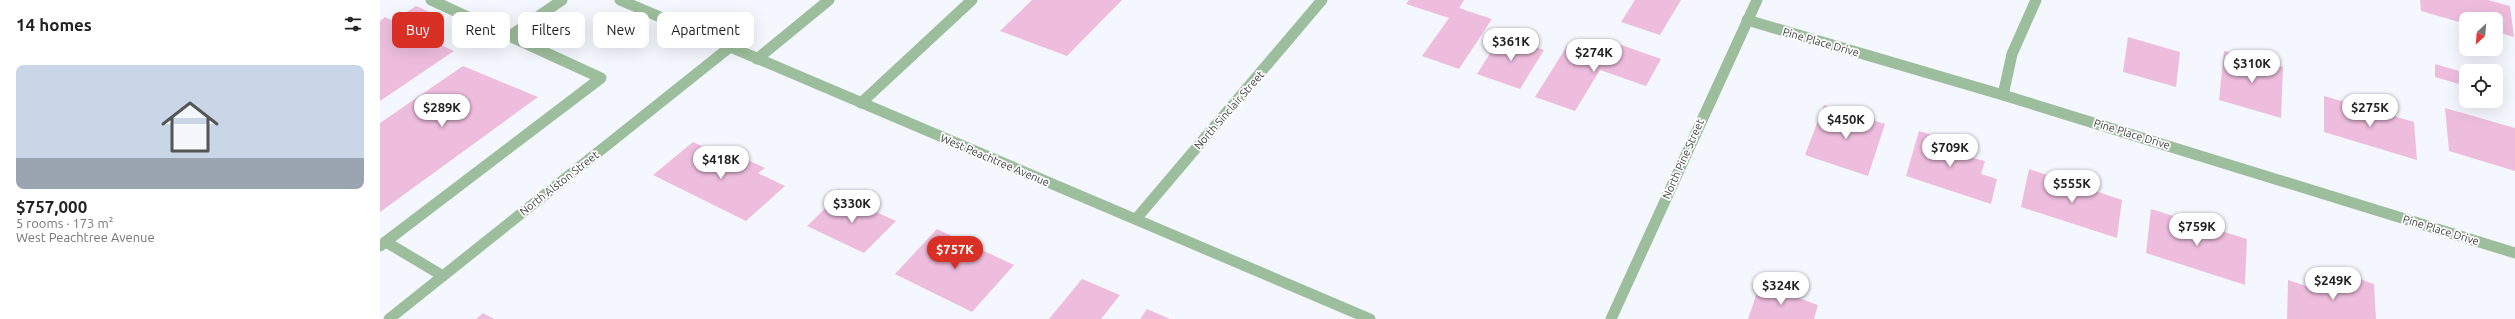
<!DOCTYPE html>
<meta charset="utf-8">
<style>
:root{--surface:#fff;--page:#f6f6f6;--text:#222;--muted:#767676;--line:#e0e0e0;--accent:#d93025}
body{margin:0;font-family:Ubuntu,sans-serif;background:var(--page);color:var(--text);height:100vh;display:flex;flex-direction:column;font-size:15px;white-space:nowrap}
*{box-sizing:border-box;margin:0}
p{font-size:13px;color:var(--muted)}
.icon{flex:none;width:22px;height:22px;fill:none;stroke:currentColor;stroke-width:2;stroke-linecap:round;stroke-linejoin:round}
.map{position:relative;flex:1;overflow:hidden}
.drawer{display:flex;flex-direction:column;background:var(--surface);width:380px}
.drawer>*{flex:none}
.top-card{position:absolute;left:12px;top:12px;width:380px;height:36px;display:flex;gap:8px}
.needle{width:26px;rotate:206deg}
.buttons{position:absolute;left:2079px;top:12px;display:grid;gap:8px}
.buttons a{display:grid;place-items:center;width:44px;height:44px;border-radius:8px;background:var(--surface);box-shadow:0 4px 16px #0002;font-size:20px}
.price{position:absolute;translate:-50% -34px;padding:0 9px;border-radius:14px;background:#fff;color:#222;font-size:13px;line-height:26px;filter:drop-shadow(0 1px 2px #0008)}
.price::after{content:'';position:absolute;left:50%;top:24px;width:12px;height:9px;margin-left:-6px;background:inherit;clip-path:polygon(0 0,100% 0,50% 100%)}
.price.active{background:var(--accent);color:#fff}
ul{padding:0;list-style:none}
li{display:grid;align-content:center;gap:8px;height:212px;padding:0 16px}
li+li{border-top:1px solid var(--line)}
li span{display:grid;place-items:center;height:124px;border-radius:8px;color:#555}
li>.icon{margin-inline-start:auto}
span .icon{width:72px;height:72px;fill:#fffc;stroke-width:1}
li b{font-size:17px}
h2{display:flex;justify-content:space-between;align-items:center;height:48px;padding:0 16px;font-size:17px}
.tag{padding:0 14px;border-radius:8px;background:var(--surface);box-shadow:0 4px 16px #0002;font-size:14px;line-height:36px}
.tag.active{background:var(--accent);color:#fff}
main{display:flex;flex:1;min-height:0}
.map>svg:first-child{display:block}
.building{fill:#eebdde}
.lines{fill:none;stroke-linecap:round;stroke-linejoin:round}
.service{stroke:#9dbe9c;stroke-width:11}
.minor{stroke:#9dbe9c;stroke-width:11}
.tertiary{stroke:#9dbe9c;stroke-width:11}
.labels{text-anchor:middle;stroke-width:3.5;stroke-linejoin:round;paint-order:stroke}
.street-label{font-size:11px;fill:#3c3d40;stroke:#fff}
</style>
<main>
<section class="drawer">
<h2>14 homes<svg class="icon" aria-label="filters" viewBox="0 0 24 24"><path d="M4 7h16M4 17h16"/><circle cx="9" cy="7" r="2"/><circle cx="15" cy="17" r="2"/></svg></h2>
<ul>
<li><span style="background:linear-gradient(#c9d6e8 75%,#9aa5b1 0)"><svg class="icon" aria-label="home" viewBox="0 0 24 24"><path d="M3 11l9-7 9 7M6 9v11h12V9"/></svg></span><div><b>$757,000</b><p>5 rooms · 173 m²</p><p>West Peachtree Avenue</p></div></li>
</ul>
</section>
<div class="map">
<svg width="2135" height="319" viewBox="0 0 2135 319">
<rect width="100%" height="100%" fill="#f5f7fe"/>
<g class="building">
<polygon points="652,0 742,0 687,56 620,31"/>
<polygon points="1029,0 1084,0 1079,8 1112,19 1079,69 1042,56 1069,18 1026,4"/>
<polygon points="1255,0 1301,0 1280,35 1241,22"/>
<polygon points="2040,0 2108,0 2130,6 2134,37 2116,32 2116,19 2086,19 2086,24 2041,11"/>
<polygon points="36,6 54,14 30,30 74,51 0,101 0,21 5,17 13,21"/>
<polygon points="1121,36 1164,50 1140,89 1097,74"/>
<polygon points="1748,37 1800,52 1796,87 1743,72"/>
<polygon points="1230,41 1281,59 1266,86 1220,70 1195,111 1155,97 1187,46 1220,58"/>
<polygon points="1844,51 1903,67 1901,118 1839,100"/>
<polygon points="2055,64 2086,73 2086,86 2055,77"/>
<polygon points="83,66 158,97 0,212 0,123"/>
<polygon points="1944,96 2034,122 2037,160 1944,132"/>
<polygon points="1444,105 1505,124 1488,176 1425,155"/>
<polygon points="2065,108 2135,128 2135,171 2069,151"/>
<polygon points="1539,131 1596,149 1593,158 1605,161 1601,174 1617,179 1611,204 1526,176"/>
<polygon points="313,142 349,159 355,154 385,168 378,173 405,186 366,221 273,175"/>
<polygon points="1649,169 1742,200 1737,238 1641,207"/>
<polygon points="459,195 516,221 484,253 427,226"/>
<polygon points="1771,209 1867,239 1865,285 1766,253"/>
<polygon points="557,229 634,265 592,312 515,274"/>
<polygon points="1956,271 1994,284 1996,319 1907,319 1908,280 1956,296"/>
<polygon points="702,279 740,295 721,319 669,319"/>
<polygon points="1380,284 1438,305 1434,319 1368,319"/>
<polygon points="767,309 790,319 760,319"/>
<polygon points="103,313 114,319 96,319"/>
</g>
<g class="lines">
<g class="service">
<polyline points="130,36 182,0"/>
<polyline points="481,103 592,0"/>
<polyline points="6,242 63,276"/>
<polyline points="0,246 221,78 51,0"/>
</g>
<g class="minor">
<polyline points="1367,20 1623,95 2135,253"/>
<polyline points="377,59 449,0"/>
<polyline points="1623,95 1632,54 1656,0"/>
<polyline points="756,219 942,0"/>
<polyline points="9,319 350,47"/>
<polyline points="1231,319 1377,0"/>
</g>
<polyline class="tertiary" points="240,0 990,319"/>
</g>
<g class="labels">
<g class="street-label">
<text transform="translate(1441 42) rotate(16)" y="4">Pine Place Drive</text>
<text transform="translate(849 110) rotate(-49)" y="4">North Sinclair Street</text>
<text transform="translate(1752 134) rotate(17)" y="4">Pine Place Drive</text>
<text transform="translate(1303 159) rotate(-66)" y="4">North Pine Street</text>
<text transform="translate(615 160) rotate(23)" y="4">West Peachtree Avenue</text>
<text transform="translate(179 183) rotate(-38)" y="4">North Alston Street</text>
<text transform="translate(2061 230) rotate(17)" y="4">Pine Place Drive</text>
</g>
</g>
</svg>
<div class="buttons">
<a><svg class="needle" viewBox="-14 -14 28 28"><path d="M0-13l5 13h-10z" fill="#e53935"/><path d="M0 13l5-13h-10z" fill="#767676"/></svg></a>
<a><svg class="icon" aria-label="locate" viewBox="0 0 24 24"><circle cx="12" cy="12" r="6"/><path d="M12 2v4M12 18v4M2 12h4M18 12h4"/></svg></a>
</div>
<b class="price" style="left:1131px;top:62px">$361K</b>
<b class="price" style="left:1214px;top:73px">$274K</b>
<b class="price" style="left:1872px;top:84px">$310K</b>
<b class="price" style="left:62px;top:128px">$289K</b>
<b class="price" style="left:1990px;top:128px">$275K</b>
<b class="price" style="left:1466px;top:140px">$450K</b>
<b class="price" style="left:1570px;top:168px">$709K</b>
<b class="price" style="left:341px;top:180px">$418K</b>
<b class="price" style="left:1692px;top:204px">$555K</b>
<b class="price" style="left:472px;top:224px">$330K</b>
<b class="price" style="left:1817px;top:247px">$759K</b>
<b class="price active" style="left:575px;top:270px">$757K</b>
<b class="price" style="left:1953px;top:301px">$249K</b>
<b class="price" style="left:1401px;top:306px">$324K</b>
<div class="top-card">
<a class="tag active">Buy</a>
<a class="tag">Rent</a>
<a class="tag">Filters</a>
<a class="tag">New</a>
<a class="tag">Apartment</a>
</div>
</div>
</main>
